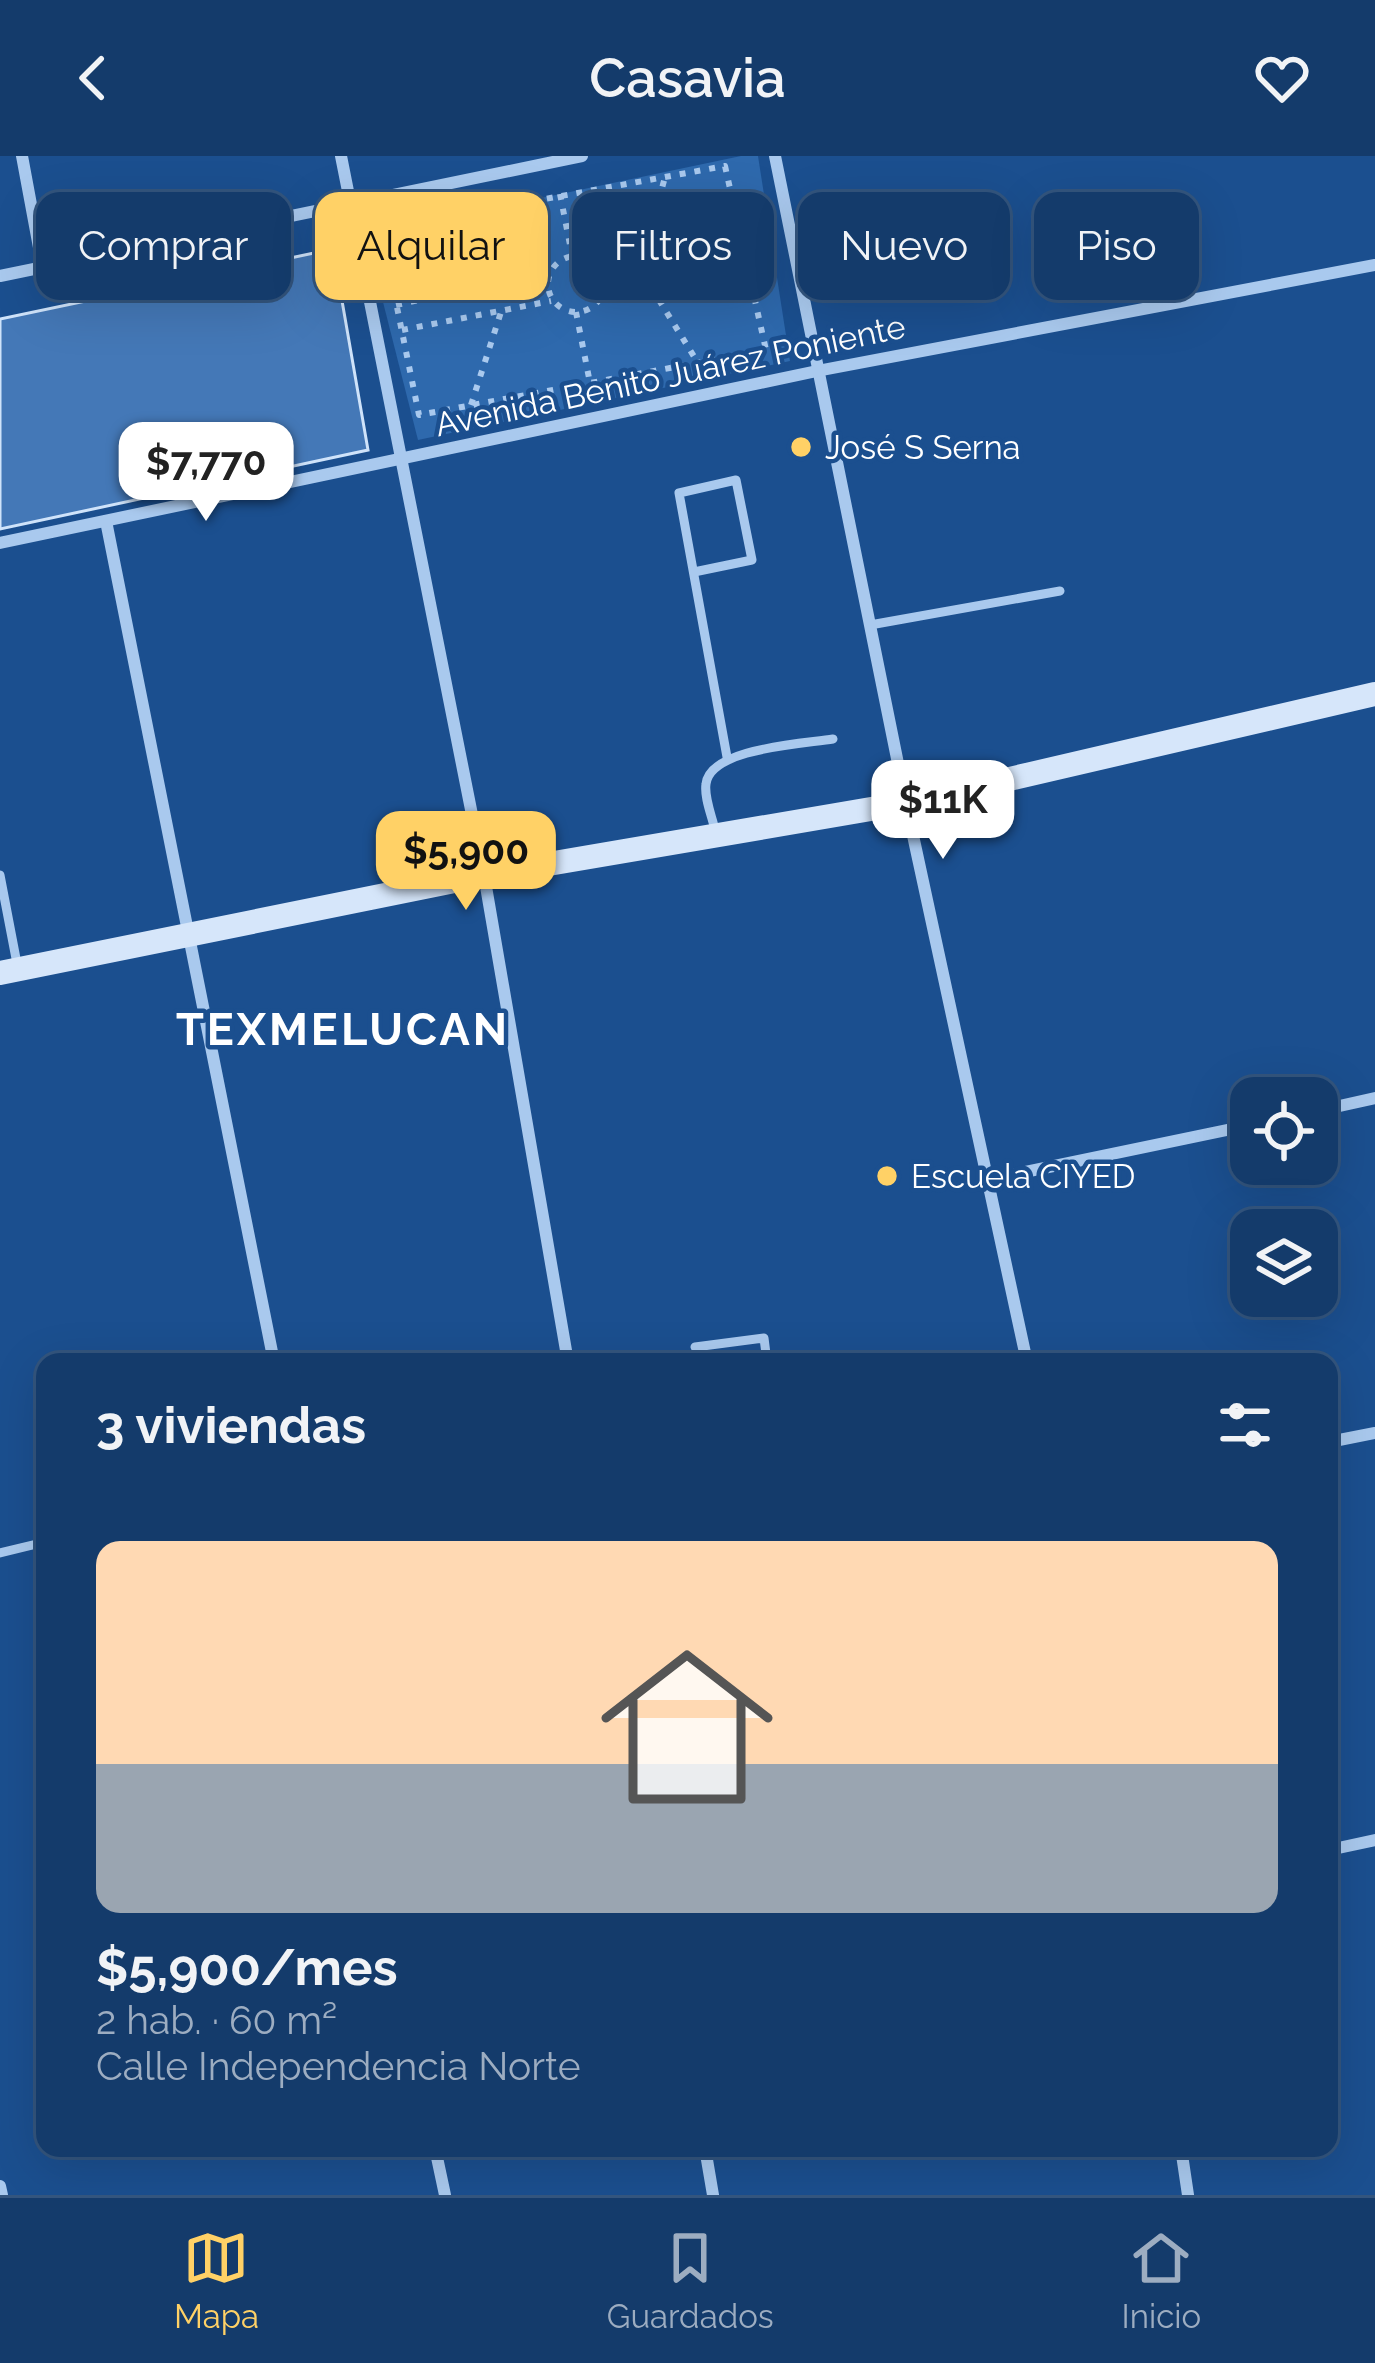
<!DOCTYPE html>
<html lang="es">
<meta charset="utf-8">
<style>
:root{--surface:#143b6b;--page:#214673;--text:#f1f3f6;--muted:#9dadc1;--line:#33557e;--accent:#ffd166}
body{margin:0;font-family:Raleway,sans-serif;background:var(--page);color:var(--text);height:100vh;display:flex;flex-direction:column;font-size:45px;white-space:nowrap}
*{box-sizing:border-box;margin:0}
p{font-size:39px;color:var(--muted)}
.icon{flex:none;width:66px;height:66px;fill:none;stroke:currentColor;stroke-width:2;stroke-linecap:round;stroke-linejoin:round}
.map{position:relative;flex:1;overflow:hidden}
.sheet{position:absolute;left:36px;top:1197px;width:1302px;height:804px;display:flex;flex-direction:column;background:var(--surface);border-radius:24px;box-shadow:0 12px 48px #0002,0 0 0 3px var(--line)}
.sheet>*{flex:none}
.top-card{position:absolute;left:36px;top:36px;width:1305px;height:108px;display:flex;gap:24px}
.buttons{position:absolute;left:1230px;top:921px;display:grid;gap:24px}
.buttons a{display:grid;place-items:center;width:108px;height:108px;border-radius:24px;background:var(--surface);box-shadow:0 12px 48px #0002,0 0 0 3px var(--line);font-size:60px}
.price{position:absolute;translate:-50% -102px;padding:0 27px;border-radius:24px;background:#fff;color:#222;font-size:39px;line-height:78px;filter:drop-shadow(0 3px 6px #0008)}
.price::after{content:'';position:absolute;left:50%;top:72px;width:36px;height:27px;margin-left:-18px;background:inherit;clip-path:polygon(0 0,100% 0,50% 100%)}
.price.current{background:var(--accent);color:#111}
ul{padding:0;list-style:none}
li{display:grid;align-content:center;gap:24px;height:636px;padding:0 60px}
li span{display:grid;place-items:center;height:372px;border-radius:24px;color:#555}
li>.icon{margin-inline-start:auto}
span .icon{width:216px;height:216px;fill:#fffc;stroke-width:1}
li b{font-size:51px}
h2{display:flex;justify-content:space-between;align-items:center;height:144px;padding:0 60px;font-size:51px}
.tag{padding:0 42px;border-radius:24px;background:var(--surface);box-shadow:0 12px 48px #0002,0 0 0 3px var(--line);font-size:42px;line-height:108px}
.tag.current{background:var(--accent);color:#111}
header{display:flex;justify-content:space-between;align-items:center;height:156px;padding:0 60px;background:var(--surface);font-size:54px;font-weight:600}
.tab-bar{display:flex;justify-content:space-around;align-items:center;height:168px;border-top:3px solid var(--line);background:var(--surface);font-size:33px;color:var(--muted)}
.tab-bar a{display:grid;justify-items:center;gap:6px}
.tab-bar .current{color:var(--accent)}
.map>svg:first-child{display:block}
.green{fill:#2e69ad}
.building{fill:#4478b7;stroke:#cfe3fa;stroke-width:3}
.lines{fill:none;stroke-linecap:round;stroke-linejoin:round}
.path{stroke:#a9c9ee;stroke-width:6;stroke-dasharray:6 9;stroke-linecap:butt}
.service{stroke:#a9c9ee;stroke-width:9}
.minor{stroke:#a9c9ee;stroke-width:12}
.secondary{stroke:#d6e6fa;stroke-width:24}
.poi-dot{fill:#ffd166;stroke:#1b4f8f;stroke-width:4.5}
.labels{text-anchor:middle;stroke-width:9;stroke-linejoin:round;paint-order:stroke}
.street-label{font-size:33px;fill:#fff;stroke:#1b4f8f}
.poi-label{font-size:33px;fill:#fff;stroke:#1b4f8f;text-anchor:start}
.district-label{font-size:45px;font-weight:bold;letter-spacing:3px;fill:#fff;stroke:#1b4f8f}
</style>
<header><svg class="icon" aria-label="back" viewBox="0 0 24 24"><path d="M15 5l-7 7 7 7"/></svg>Casavia<svg class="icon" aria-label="heart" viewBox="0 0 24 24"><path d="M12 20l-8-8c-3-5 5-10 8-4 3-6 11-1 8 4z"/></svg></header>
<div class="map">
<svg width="1375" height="2039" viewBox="0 0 1375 2039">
<rect width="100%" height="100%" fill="#1b4f8f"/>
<polygon class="green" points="741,0 758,0 790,205 418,284 366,79"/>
<polygon class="building" points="333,93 368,294 0,373 0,163"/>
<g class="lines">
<g class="path">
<polygon points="725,10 766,194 419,259 381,73"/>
<polyline points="560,38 572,99"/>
<polyline points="417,66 498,128"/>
<circle cx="576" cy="128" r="28"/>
<polyline points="643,103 665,21"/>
<polyline points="599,110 742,86"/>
<polyline points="651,131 698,207"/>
<polyline points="604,136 749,118"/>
<polyline points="396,149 550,116"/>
<polyline points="576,156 590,227"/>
<polyline points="402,174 551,145"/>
<polyline points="471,249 501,156"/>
</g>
<g class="service">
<polyline points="694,416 752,404 736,324 679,337 727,601"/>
<polyline points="870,469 1060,435"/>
<path d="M715,674C712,660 704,642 706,628C710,592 803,588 833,583"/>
<polyline points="0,719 18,813"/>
<polyline points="695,1191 764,1182 767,1206"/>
<polyline points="0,1397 45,1386"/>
</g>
<g class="minor">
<polyline points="22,0 43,113"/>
<polyline points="341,0 484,719 568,1206"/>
<polyline points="775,0 906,647 1027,1206"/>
<polyline points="0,120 582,0"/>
<polyline points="106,365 274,1206"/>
<polyline points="0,387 817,215 1375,109"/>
<polyline points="1317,955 1375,942"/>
<polyline points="987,1024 1251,969"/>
<polyline points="1329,1286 1375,1277"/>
<polyline points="1329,1694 1375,1684"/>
<polyline points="435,1992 445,2039"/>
<polyline points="705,1992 713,2039"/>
<polyline points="1181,1992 1188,2039"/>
<polyline points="0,2030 2,2039"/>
</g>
<polyline class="secondary" points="0,817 484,719 906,647 1375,538"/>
</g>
<g class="poi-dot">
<circle cx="801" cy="291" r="12"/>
<circle cx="887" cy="1020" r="12"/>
</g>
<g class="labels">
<g class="street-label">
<text transform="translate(670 219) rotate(-12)" y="12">Avenida Benito Juárez Poniente</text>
</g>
<g class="poi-label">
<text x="825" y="303">José S Serna</text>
<text x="911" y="1032">Escuela CIYED</text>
</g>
<g class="district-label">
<text x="343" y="889">TEXMELUCAN</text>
</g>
</g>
</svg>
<div class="buttons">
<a><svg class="icon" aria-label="locate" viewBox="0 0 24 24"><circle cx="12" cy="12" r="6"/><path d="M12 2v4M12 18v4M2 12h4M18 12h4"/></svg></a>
<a><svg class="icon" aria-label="layers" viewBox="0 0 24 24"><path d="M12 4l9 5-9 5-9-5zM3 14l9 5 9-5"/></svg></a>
</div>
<b class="price" style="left:206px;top:368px">$7,770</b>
<b class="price" style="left:943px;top:706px">$11K</b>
<b class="price current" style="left:466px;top:757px">$5,900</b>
<div class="top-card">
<a class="tag">Comprar</a>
<a class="tag current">Alquilar</a>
<a class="tag">Filtros</a>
<a class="tag">Nuevo</a>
<a class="tag">Piso</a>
</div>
<section class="sheet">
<h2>3 viviendas<svg class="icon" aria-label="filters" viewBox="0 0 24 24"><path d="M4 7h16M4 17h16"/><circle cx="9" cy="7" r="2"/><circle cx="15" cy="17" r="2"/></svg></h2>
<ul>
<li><span style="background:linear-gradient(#ffd9b3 60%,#9aa5b1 0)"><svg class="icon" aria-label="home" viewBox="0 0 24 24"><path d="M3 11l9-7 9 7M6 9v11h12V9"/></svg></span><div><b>$5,900/mes</b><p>2 hab. · 60 m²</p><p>Calle Independencia Norte</p></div></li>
</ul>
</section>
</div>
<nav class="tab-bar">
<a class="current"><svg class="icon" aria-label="map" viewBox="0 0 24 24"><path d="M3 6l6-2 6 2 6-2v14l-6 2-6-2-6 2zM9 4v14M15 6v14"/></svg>Mapa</a>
<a><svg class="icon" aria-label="saved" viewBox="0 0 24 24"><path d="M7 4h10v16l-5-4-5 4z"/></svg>Guardados</a>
<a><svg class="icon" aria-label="home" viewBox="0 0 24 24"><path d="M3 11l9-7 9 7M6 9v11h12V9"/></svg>Inicio</a>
</nav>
